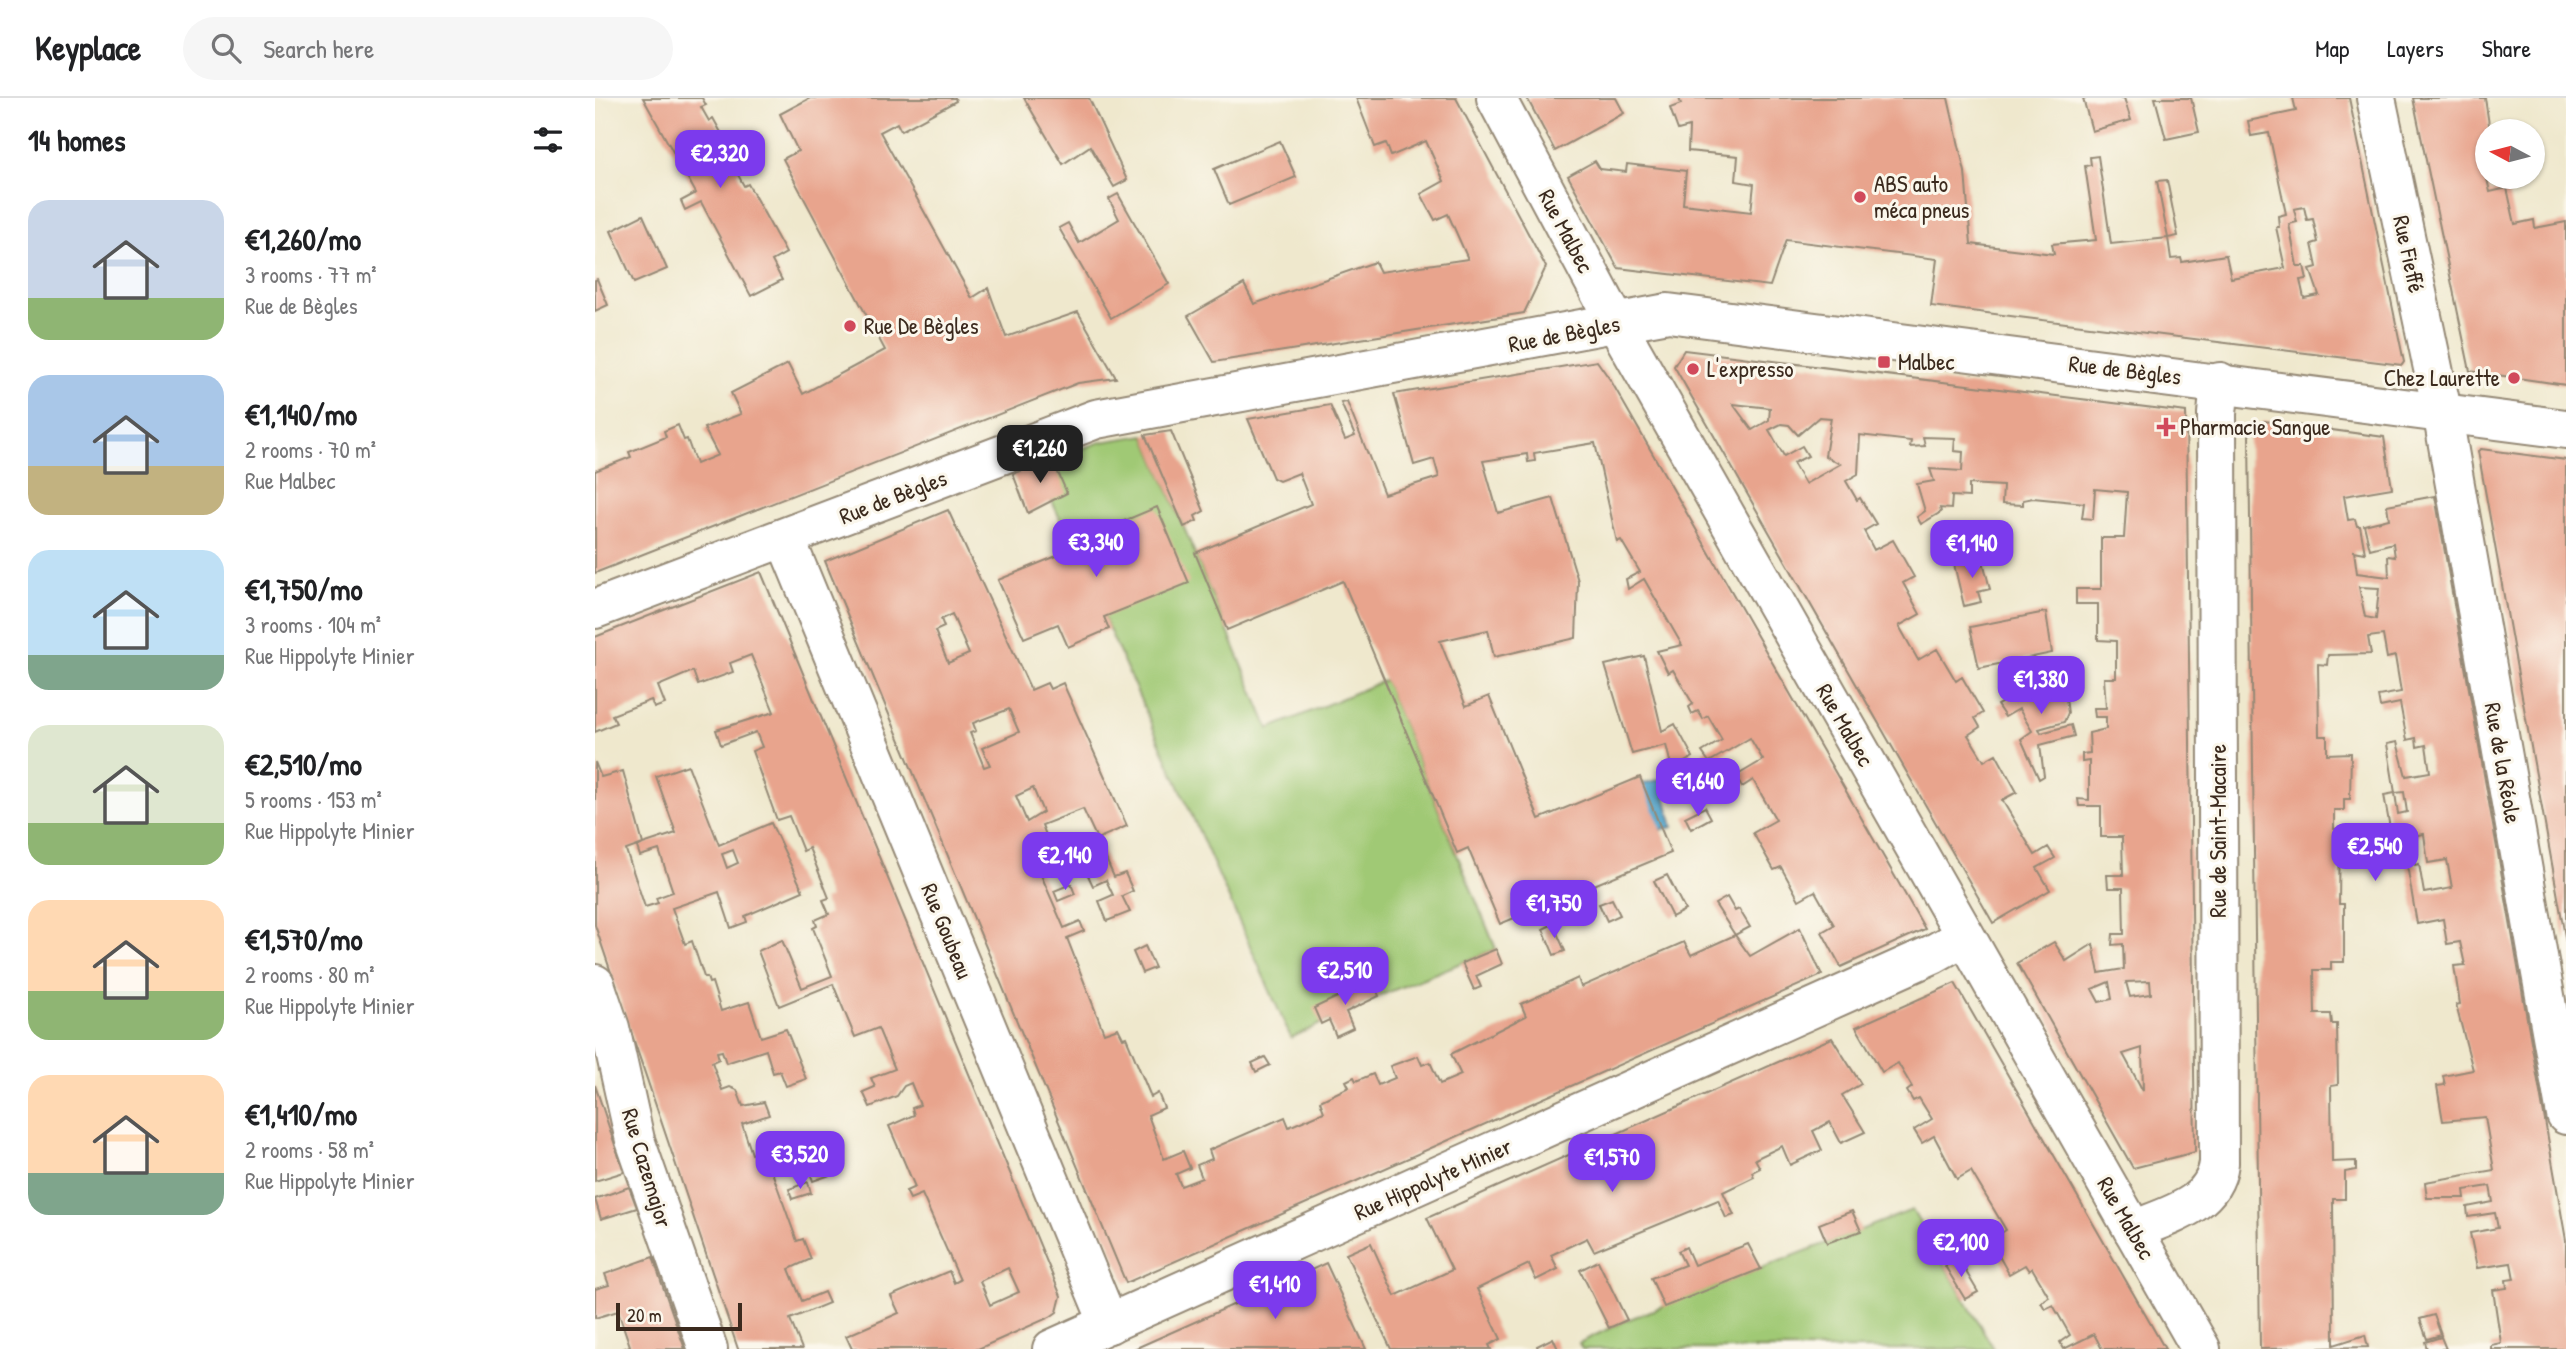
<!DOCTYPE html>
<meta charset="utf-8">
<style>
:root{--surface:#fff;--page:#f6f6f6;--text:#202124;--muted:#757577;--line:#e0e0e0;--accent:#7c3aed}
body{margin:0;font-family:"Patrick Hand",sans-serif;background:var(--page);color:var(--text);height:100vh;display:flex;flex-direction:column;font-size:26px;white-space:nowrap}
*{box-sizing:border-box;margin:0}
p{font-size:23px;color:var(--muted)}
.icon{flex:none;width:38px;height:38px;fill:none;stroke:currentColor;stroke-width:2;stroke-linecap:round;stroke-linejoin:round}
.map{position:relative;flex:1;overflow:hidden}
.details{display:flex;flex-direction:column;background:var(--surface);width:595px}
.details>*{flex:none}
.needle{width:46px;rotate:277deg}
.buttons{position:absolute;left:1880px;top:21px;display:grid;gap:14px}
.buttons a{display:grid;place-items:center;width:70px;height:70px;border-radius:50%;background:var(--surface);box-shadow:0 2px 5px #0004;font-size:35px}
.scale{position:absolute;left:21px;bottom:18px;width:126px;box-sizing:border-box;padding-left:7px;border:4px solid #3b2a1e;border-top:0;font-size:19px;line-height:24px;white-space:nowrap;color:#3b2a1e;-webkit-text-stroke:5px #fbf7ec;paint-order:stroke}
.price{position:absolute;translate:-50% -60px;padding:0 16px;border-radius:14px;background:var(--accent);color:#fff;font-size:23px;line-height:46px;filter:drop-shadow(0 2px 4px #0008)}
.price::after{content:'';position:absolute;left:50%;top:42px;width:21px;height:16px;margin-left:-10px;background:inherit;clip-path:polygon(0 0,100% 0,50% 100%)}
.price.selected{background:#222;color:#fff}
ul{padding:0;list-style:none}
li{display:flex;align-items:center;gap:21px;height:175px;padding:0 28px}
li span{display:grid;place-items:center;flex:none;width:196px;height:140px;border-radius:21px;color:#555}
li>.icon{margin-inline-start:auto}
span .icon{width:84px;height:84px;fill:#fffc;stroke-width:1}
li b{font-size:30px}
h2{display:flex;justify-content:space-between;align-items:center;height:84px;padding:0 28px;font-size:30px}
header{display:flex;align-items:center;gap:42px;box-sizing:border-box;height:98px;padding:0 35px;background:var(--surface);border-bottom:2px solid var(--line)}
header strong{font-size:33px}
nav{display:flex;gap:38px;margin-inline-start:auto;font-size:24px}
.search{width:490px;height:63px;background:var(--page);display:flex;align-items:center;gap:18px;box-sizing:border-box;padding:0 24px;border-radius:38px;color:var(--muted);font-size:26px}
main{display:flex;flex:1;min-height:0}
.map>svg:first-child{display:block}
.green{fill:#a0c975;stroke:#6e7a4a;stroke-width:2}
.water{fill:#50a3cb;stroke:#466674;stroke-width:2}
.building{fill:#e8a48d;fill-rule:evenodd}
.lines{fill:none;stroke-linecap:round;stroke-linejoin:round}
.minor-casing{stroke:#958976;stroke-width:42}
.minor{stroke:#fff;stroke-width:38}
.poi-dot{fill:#d1495b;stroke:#fbf7ec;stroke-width:2.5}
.labels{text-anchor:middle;stroke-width:6;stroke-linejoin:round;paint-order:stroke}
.poi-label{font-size:23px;fill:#3b2a1e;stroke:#fbf7ec;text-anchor:start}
.street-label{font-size:23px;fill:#3b2a1e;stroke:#fbf7ec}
</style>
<header>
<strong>Keyplace</strong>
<div class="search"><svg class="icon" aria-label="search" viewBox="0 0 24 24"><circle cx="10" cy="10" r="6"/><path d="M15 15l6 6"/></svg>Search here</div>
<nav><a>Map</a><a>Layers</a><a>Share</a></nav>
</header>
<main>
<section class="details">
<h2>14 homes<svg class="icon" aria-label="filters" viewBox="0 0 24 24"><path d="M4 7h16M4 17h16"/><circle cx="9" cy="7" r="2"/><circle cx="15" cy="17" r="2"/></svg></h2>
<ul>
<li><span style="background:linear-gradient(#c9d6e8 70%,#8fb573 0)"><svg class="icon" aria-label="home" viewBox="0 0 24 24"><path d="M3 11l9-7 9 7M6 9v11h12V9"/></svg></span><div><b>€1,260/mo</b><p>3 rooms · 77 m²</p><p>Rue de Bègles</p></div></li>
<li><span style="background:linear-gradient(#a9c7e8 65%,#c2b280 0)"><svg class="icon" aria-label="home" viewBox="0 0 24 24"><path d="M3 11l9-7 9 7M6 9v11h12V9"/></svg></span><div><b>€1,140/mo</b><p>2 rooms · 70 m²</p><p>Rue Malbec</p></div></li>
<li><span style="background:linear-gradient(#bfe0f5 75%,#7fa58c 0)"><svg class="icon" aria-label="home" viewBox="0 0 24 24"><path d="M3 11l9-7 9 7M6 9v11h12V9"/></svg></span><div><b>€1,750/mo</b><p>3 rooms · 104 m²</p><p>Rue Hippolyte Minier</p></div></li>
<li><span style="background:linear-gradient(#dfe7d0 70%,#8fb573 0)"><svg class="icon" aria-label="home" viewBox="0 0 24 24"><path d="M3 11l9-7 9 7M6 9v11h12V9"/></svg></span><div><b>€2,510/mo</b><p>5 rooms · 153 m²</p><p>Rue Hippolyte Minier</p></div></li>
<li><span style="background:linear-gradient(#ffd9b3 65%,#8fb573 0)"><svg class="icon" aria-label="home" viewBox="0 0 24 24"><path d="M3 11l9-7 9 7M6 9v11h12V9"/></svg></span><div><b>€1,570/mo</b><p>2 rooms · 80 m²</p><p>Rue Hippolyte Minier</p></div></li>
<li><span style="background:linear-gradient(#ffd9b3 70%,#7fa58c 0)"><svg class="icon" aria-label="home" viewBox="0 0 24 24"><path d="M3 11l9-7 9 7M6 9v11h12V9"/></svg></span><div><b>€1,410/mo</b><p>2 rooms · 58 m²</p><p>Rue Hippolyte Minier</p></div></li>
</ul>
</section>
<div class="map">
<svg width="1971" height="1251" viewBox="0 0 1971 1251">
<rect width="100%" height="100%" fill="#fbf7ec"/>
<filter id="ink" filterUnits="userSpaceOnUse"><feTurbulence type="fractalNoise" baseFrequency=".0143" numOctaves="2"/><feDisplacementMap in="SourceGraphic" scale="14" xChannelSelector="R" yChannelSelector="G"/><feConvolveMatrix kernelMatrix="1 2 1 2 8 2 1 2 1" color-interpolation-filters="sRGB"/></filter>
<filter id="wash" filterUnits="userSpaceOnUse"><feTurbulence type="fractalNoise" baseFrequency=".00686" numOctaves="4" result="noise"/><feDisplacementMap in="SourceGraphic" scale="28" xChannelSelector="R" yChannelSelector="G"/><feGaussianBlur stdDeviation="1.57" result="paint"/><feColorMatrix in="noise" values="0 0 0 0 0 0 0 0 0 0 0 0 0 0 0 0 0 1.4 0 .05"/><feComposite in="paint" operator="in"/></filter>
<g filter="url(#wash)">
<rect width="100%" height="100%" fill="#efe8cd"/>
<g class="green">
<polygon points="550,337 674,631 790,582 901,851 784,898 696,940 441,367 506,344"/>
<polygon points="1317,1112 1399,1251 987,1251 984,1245 1032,1222"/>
</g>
<polygon class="water" points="1066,681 1078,729 1058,734 1046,686"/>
<g id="blocks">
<g class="building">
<polygon points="48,0 107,0 111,7 106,9 114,23 118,20 129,40 124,43 131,55 135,53 146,72 142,75 149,88 153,86 191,155 177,163 187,182 156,198 106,104 90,112 86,103 101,95"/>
<polygon points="215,0 360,0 361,3 306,33 302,25 285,34 377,200 393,190 411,239 483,214 521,280 483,285 0,475 0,373 36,359 34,354 71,339 69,333 83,327 89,342 92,341 101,366 123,357 109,330 146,316 136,295 193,266 208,296 290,252 188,61 203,53 185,16"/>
<polygon points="429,0 494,0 532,82 519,89 495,48 468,66"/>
<polygon points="761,0 861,0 951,169 929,215 619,264 593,218 649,186 659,206 780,164 785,174 873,161 853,116 840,122 826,96 849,83 831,43 796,58 791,45 780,49"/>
<polygon points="932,0 1021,0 1029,15 960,53"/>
<path d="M1084,0H1353L1370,74L1376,146L1459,156L1457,146L1501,142L1490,68L1496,67L1495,59L1503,58L1516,146L1573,140L1562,83L1572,82L1583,138L1573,140L1576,161L1586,160L1587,164L1631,157L1636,180L1690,170L1681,129H1684L1683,118L1691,116L1674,35L1656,38L1653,23L1701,13L1698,0H1754L1809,264L1807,267L1336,208L1342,161L1191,142L1175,188L1023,170L973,78L1000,63L1005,71L1031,74L1032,66L1091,73L1088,106L1156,114L1159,86L1141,83L1143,58L1093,53L1094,29L1083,32L1075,10L1086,6ZM1709,109L1712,122L1718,121L1723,144L1717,146L1722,169L1715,171L1724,197L1709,200L1705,182L1712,181L1709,168H1702L1694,126L1702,124L1699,111Z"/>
<polygon points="1488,0 1529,0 1536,22 1497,33"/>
<polygon points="1560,0 1596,0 1604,34 1571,41"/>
<polygon points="1818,0 1890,0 1895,33 1892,33 1889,68 1895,94 1912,90 1920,126 1939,122 1940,130 1971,124 1971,287 1875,273"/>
<polygon points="685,43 701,79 634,107 619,71"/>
<polygon points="523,96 574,186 516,220 464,130 473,125 484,145 524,121 514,101"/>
<polygon points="48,117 72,171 39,185 16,133"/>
<polygon points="2,181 13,207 0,213 0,182"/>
<path d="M1089,252L1591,314L1600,1054L1538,1070L1422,865L1459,844L1471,863L1498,846L1504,875L1529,871L1528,846L1517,847L1518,836H1529L1528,790H1513L1512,777H1528L1527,739H1506V708H1484L1483,701L1494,702V663L1487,664V656L1495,655L1494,635L1511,631V619H1500L1499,610H1511L1509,580H1521V543L1503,542V506H1481V491H1506V440H1529L1532,394L1500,391L1498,421L1487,420L1489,405L1438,400L1428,402V407L1407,406L1408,388L1374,386V399L1357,398L1356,411L1345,410L1346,414L1326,426L1322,419L1330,413L1322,386L1339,383L1335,371L1367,373L1368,354L1359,353L1360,340L1328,339L1330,348L1315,349L1316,343L1265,337L1263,376L1251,383L1262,402L1265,400L1281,426L1269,433L1279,452L1298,442L1319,479L1308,485L1325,516L1304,528L1323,562L1342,551L1361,583L1367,579L1388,615L1380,620L1385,629L1373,637L1389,663L1401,656L1422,694L1407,702L1440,757L1453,749L1460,760L1442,770L1455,792L1398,825L1079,268ZM1138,306L1175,310L1174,322L1157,332ZM1224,319L1236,320L1230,358L1245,366L1210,386L1198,365L1213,358L1207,348L1189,358L1174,332L1186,326L1194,327L1203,337ZM1555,883L1556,896L1535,899L1531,884ZM1514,884L1517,901L1504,904L1497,891ZM1547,950L1548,993L1528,956Z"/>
<polygon points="1002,263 1016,283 1330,831 1246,869 1227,834 1239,827 1220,793 1204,802 1186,769 1179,772 1158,735 1181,722 1158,682 1147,689 1141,678 1168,662 1155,640 1114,664 1107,654 1127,642 1113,618 1108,621 1103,613 1097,616 1094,609 1098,606 1078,572 1073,575 1062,553 1087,547 1049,481 1033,491 1031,481 1045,474 1026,442 1022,444 1000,345 939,355 940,363 933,364 932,356 888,363 903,415 958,400 983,483 981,540 899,559 893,532 845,543 871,608 894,598 944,721 1045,679 1076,755 905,826 873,750 862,755 748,483 632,532 600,455 716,406 704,375 684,383 678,380 653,321 735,307 750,342 760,338 746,305 752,304 789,396 844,379 839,361 819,367 799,296"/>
<path d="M1669,323L1789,339L1797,390L1749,398L1753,422L1760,421L1762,428H1765L1770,455L1759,453L1762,475L1794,479L1793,458L1800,459L1798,445L1775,451L1769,427L1794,421L1792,407L1840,398L1971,1142V1251H1896V1247L1906,1245L1898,1192L1912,1190L1911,1182L1919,1181L1916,1165L1882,1170L1875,1135L1903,1130L1900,1115L1873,1119L1872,1109L1898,1104L1895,1088L1869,1092L1870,1100H1832L1830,1084L1899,1072L1890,1019L1848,1023L1842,988L1850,987L1848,978L1878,972L1861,907L1865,906L1859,868L1870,867L1865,844L1852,846L1848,821L1822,826L1811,761L1819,760L1820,767L1824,766L1829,795L1857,790L1852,762L1833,765L1829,736L1816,738V743L1808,744L1806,730H1795L1789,697L1800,695L1803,716L1812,714L1809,694L1800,695L1792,646L1802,644L1811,678L1835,674L1831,647L1822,649L1821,640L1812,642L1805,605L1785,609L1783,598L1806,594L1800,558L1792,560L1788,537L1773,539L1776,556L1733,557L1732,567L1723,566L1724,638H1732V656L1756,655L1755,701H1749V712H1739V731H1745L1744,806H1749V864H1736V872H1719L1720,916H1736L1737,926H1742L1743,987L1736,988L1737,1064L1761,1063V1072L1750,1074V1101H1738L1739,1247L1770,1237L1773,1249L1665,1251L1654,337ZM1764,489L1784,490L1781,521L1770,519Z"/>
<polygon points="576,333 609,413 600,418 602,423 589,429 550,337"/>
<polygon points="1886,351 1971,362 1971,844 1883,353"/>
<polygon points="457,361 472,395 433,415 418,376"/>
<polygon points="562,409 594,485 509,519 514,531 473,549 463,526 429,540 403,482 479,451 476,445"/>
<path d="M353,412L436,592L452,585L455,591L468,585L532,728L502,741L488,711L447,727L461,762L443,770L469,830L485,823L489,833L472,840L509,935L523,930L528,940L531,939L556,999L563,995L569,1010L553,1017L569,1061L588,1053L595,1070L581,1076L586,1088L607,1080L602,1067L617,1061L614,1052L690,1019L694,1029L729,1014L725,1003L754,989L751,983L759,979L761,983L778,976L783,987L800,980L795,968L823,958L827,967L835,964L845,986L866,977L856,956L931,918L926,906L983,880L986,889L1089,844L1096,857L1140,837L1155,858L1205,830L1227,877L531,1185L230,463ZM357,516L374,556L353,565L340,533L349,529L346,521ZM414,611L424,634L387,650L395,667L389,669L375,635L381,633L378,625ZM438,690L448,714L432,724L421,698Z"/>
<polygon points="1387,459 1395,491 1383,494 1386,504 1369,508 1359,466"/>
<path d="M166,474L466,1198L462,1214L455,1219L383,1251H257L251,1238L304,1215L296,1198L354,1173L359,1185L365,1182L327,1096L315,1101L311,1093L320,1089L294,1028L319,1017L317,1010L325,1007L316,985L309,988L302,998L275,1009L268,994L280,989L276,980L300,971L283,930L260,939L238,886L184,908L163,853L187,842L207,890L237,878L218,830L222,828L220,822L234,816L228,802L234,800L214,750L208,753L194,718L182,722L157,653L167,649L161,634L126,647L121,632L179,614L156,557L135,565L138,574L103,587L98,573L63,588L70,606L59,610L56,602L17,617L21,625L0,634V539ZM413,1170L424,1194L395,1207L385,1183Z"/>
<polygon points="1451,514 1457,555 1384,570 1375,529"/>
<polygon points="1049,558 1067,633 1080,626 1098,659 1077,671 1071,647 1037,656 1010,567"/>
<polygon points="1461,575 1464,587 1469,586 1473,615 1469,624 1444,631 1446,635 1476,627 1479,638 1445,647 1449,678 1444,681 1426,641 1437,633 1424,611 1410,619 1402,607 1417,599 1419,601 1435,596 1432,583"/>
<path d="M0,664L6,679L28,673L48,746L81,735L61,678L93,667L124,747L176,725L208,793L150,818L152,824L136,830L124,794L77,810L90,846L97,843L109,879H112L114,885L117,884L126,913L154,904L166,939L191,931L211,981L191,988L185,973L178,975L171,952L131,965L127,953L122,954L124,961L117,964L127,992L135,989L142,992L148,1008L169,1004L174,1017L147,1026L157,1056L169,1052L202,1143L208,1141L216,1161L194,1171L207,1203L229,1194L234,1205L195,1221L207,1251H143L0,827ZM48,746L42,749L45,758L64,752L78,794L61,800L63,805L50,809L31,752ZM138,752L143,765L132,770L127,756Z"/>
<polygon points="1110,709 1116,720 1096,731 1090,719"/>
<polygon points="504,745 519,779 530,775 538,793 527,798 535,814 512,823 504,803 518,797 511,782 498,788 482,754"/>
<polygon points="1072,777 1090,812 1077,819 1059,783"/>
<polygon points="476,786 480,796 463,803 459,793"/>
<polygon points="1132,799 1140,813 1144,811 1155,829 1140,837 1120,806"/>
<polygon points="1017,801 1025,817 1012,823 1004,806"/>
<polygon points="958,826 970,853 959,857 948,831"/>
<polygon points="550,848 560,870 547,875 538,854"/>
<polygon points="901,851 907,866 881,878 886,889 879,892 867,865"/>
<polygon points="778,882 784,898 751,914 758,930 741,938 734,922 726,926 719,910"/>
<polygon points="1360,885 1519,1162 1570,1251 1507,1251 1499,1236 1469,1251 1465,1244 1475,1237 1458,1207 1450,1211 1446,1204 1454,1199 1437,1170 1434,1173 1430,1167 1414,1176 1395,1142 1411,1132 1376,1073 1362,1081 1339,1038 1327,1045 1319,1032 1337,1021 1324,1000 1318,1003 1312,993 1317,989 1303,965 1287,974 1261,929"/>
<polygon points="1237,940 1266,986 1247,997 1270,1034 1246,1045 1235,1024 1218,1033 1227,1052 1195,1067 1187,1048 1160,1061 1165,1070 1157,1074 1159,1079 1128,1094 1139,1117 1131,1120 1123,1102 999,1153 992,1140 956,1157 963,1171 941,1182 934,1166 882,1191 906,1241 894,1247 896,1251 796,1251 751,1156 776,1145 800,1198 857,1172 832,1120"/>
<polygon points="670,959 675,967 661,974 657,965"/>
<polygon points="0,987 29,1074 0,1083"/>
<polygon points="234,1039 247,1073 218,1083 206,1048"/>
<polygon points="213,1084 216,1095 197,1101 194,1091"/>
<polygon points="34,1089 42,1110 6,1121 0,1101"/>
<polygon points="1257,1113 1266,1133 1232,1145 1224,1126"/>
<polygon points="1153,1146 1166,1171 1069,1209 1056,1180 1090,1167 1083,1153 1091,1149 1099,1167"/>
<polygon points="58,1159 67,1186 90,1251 28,1251 35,1248 23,1213 0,1220 0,1191 14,1187 10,1176"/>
<polygon points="1363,1160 1383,1194 1370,1201 1350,1168"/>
<polygon points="1003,1163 1032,1222 1014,1230 985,1172"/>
<polygon points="731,1165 771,1251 539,1251 669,1193 674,1203 682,1200 681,1194 686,1186"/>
<polygon points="1839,1217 1846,1237 1832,1241 1825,1221"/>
<polygon points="1846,1239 1851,1251 1832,1251 1830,1244"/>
<polygon points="958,1240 963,1251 943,1251 942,1248"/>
</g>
</g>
</g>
<g filter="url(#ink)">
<use href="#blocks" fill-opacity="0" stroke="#958976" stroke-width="2"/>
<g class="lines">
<g class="minor-casing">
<g id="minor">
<polyline points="901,0 1021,225 1606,1251"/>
<polyline points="1781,0 1847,313 1971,1017"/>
<polyline points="190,440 514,1226"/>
<polyline points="0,511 501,321 1073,215 1971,331"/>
<polyline points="0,886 15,930 40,1042 113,1251"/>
<path d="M1538,1132C1573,1118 1619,1107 1624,1065L1622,316L1625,284"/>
<polyline points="457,1251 1338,856 1370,838"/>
</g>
</g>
<use href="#minor" class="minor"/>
</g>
</g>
<g class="poi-dot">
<circle cx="1265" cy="99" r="7"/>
<circle cx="255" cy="228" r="7"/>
<rect x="1282" y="257" width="14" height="14" rx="3.5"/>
<circle cx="1098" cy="271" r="7"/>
<circle cx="1919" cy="280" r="7"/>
<path d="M1567.5 318.5h7v7h7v7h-7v7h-7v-7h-7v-7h7z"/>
</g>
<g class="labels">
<g class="poi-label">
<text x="1279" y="94">ABS auto<tspan x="1279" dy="26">méca pneus</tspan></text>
<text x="269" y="236">Rue De Bègles</text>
<text x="1303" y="272">Malbec</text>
<text x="1112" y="279">L'expresso</text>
<text x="1905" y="288" text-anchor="end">Chez Laurette</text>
<text x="1585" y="337">Pharmacie Sangue</text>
</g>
<g class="street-label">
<text transform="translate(971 133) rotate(62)" y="8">Rue Malbec</text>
<text transform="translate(1814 156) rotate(78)" y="8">Rue Fieffé</text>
<text transform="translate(969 236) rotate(-11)" y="8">Rue de Bègles</text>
<text transform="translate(1530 272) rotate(7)" y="8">Rue de Bègles</text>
<text transform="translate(298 399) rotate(-21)" y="8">Rue de Bègles</text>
<text transform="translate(1250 627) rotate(60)" y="8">Rue Malbec</text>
<text transform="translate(1908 665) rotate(80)" y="8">Rue de la Réole</text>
<text transform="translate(1623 733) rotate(-90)" y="8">Rue de Saint-Macaire</text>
<text transform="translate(352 833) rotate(68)" y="8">Rue Goubeau</text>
<text transform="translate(52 1070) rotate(73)" y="8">Rue Cazemajor</text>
<text transform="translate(838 1081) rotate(-24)" y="8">Rue Hippolyte Minier</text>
<text transform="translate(1531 1120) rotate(60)" y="8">Rue Malbec</text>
</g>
</g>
</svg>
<div class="buttons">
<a><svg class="needle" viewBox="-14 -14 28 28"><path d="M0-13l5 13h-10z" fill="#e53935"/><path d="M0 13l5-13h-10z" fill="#757577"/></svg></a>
</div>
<div class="scale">20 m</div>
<b class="price" style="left:125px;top:92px">€2,320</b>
<b class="price selected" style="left:445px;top:387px">€1,260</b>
<b class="price" style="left:501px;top:481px">€3,340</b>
<b class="price" style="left:1377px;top:482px">€1,140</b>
<b class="price" style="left:1446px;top:618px">€1,380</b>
<b class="price" style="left:1103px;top:720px">€1,640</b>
<b class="price" style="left:1780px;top:785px">€2,540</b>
<b class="price" style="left:470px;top:794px">€2,140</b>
<b class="price" style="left:959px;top:842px">€1,750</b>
<b class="price" style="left:750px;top:909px">€2,510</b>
<b class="price" style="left:205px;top:1093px">€3,520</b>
<b class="price" style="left:1017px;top:1096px">€1,570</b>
<b class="price" style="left:1366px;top:1181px">€2,100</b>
<b class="price" style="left:680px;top:1223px">€1,410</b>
</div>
</main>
